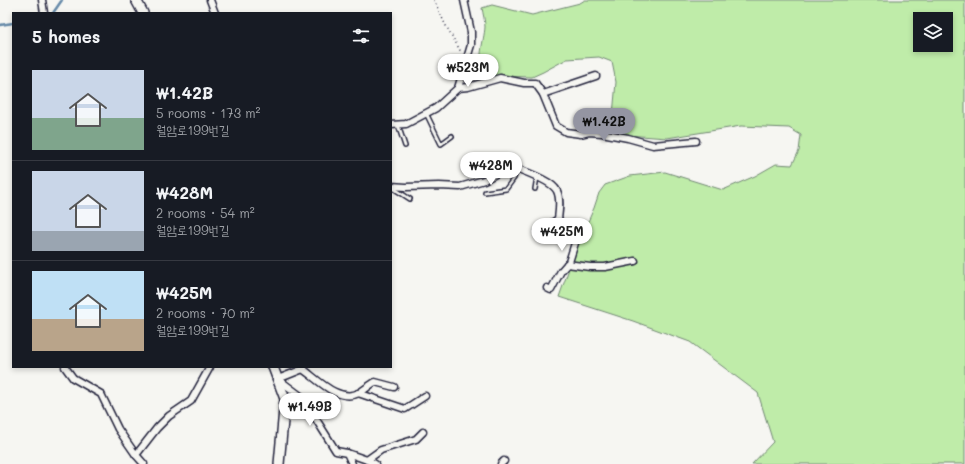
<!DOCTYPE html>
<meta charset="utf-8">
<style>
:root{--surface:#171b24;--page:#242831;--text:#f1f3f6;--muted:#9ea1a6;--line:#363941;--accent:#9495a2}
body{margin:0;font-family:Mali,"Poor Story",sans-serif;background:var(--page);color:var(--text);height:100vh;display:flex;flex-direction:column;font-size:15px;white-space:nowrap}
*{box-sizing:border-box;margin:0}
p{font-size:13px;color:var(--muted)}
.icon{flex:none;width:22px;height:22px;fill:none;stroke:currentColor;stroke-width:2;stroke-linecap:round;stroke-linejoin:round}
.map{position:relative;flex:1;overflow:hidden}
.side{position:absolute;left:12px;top:12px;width:380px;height:356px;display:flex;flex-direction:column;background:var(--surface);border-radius:0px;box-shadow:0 2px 6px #0003}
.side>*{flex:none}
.fabs{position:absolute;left:913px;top:12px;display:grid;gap:8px}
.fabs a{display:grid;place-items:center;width:40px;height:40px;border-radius:0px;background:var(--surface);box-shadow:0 2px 6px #0003;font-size:20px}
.price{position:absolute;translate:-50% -34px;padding:0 9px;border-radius:14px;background:#fff;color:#222;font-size:13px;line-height:26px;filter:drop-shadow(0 1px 2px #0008)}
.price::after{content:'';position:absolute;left:50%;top:24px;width:12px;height:9px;margin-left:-6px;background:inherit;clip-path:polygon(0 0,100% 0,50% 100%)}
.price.current{background:var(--accent);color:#111}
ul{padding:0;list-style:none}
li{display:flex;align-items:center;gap:12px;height:100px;padding:0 20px}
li+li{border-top:1px solid var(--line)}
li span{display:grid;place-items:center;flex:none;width:112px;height:80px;border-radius:0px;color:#555}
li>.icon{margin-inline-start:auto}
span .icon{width:48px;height:48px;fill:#fffc;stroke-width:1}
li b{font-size:17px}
h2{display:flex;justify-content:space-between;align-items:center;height:48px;padding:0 20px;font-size:17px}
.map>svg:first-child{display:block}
.green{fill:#bfeca9;stroke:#708772;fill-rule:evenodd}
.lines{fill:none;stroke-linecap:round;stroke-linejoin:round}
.stream{stroke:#668aa9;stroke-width:2.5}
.lane-casing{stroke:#22223b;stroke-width:6}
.street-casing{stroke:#22223b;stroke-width:9}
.secondary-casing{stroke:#22223b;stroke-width:12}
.path{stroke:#22223b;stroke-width:1.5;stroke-dasharray:1 3;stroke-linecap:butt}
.lane{stroke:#f6f6f2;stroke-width:3}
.street{stroke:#f6f6f2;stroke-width:6}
.secondary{stroke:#f6f6f2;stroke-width:9}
</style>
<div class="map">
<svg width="965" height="464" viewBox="0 0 965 464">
<rect width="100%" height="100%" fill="#f6f6f2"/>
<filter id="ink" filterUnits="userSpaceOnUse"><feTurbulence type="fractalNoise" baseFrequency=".025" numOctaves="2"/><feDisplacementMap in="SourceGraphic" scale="8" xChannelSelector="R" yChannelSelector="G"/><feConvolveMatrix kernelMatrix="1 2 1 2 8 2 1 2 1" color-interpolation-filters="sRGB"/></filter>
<g filter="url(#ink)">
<path class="green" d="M585,0H965V464H878L876,463L872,464H752L773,442L758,393L690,342L633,321L559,297L576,249L594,208L599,193L605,185L630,176L665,172L723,190L755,176L776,164L792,165L799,151L801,135L789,128L741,126L667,138L627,135L612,126L616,82L612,62L599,57L567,59L543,72L532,77L498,76L485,74C476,61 484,42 485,27C485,21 483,14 482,8L492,5L532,15L580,3ZM920,19H946V45H920Z"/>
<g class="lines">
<g class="stream">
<polyline points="53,13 62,0"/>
<polyline points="0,25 13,23"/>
</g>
<g class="lane-casing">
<g id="lane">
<polyline points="426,113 441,144 452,136"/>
<polyline points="398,125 405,146"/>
<polyline points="393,188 410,199"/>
<polyline points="535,189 537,177"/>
<polyline points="485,192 506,189 514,178 517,169"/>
</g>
</g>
<g class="street-casing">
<g id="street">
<polyline points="42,0 44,13"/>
<polyline points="210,0 215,13"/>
<polyline points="458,88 468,87 500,78 524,83 535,83 543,94 596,76"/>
<polyline points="543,94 556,126 566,132 581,134 589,132 602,133 628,138 653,145 696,141"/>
<polyline points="391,125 406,124 436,108 458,88 471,45 471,32 464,0"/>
<path d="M391,186L406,187L439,186L460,187L484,180L511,166C522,171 552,180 557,191C561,199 559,211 558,219L538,232"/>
<polyline points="567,264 590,267 605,267 635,261"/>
<polyline points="547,288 551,290 561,271 569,262 575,243 571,235 558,219"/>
<polyline points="65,367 73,378 101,394 118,429 136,455"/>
<path d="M303,369C318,380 339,403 359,393C364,390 370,385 375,382L394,387"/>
<polyline points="278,379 302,397 336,451 347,453 352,464"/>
<polyline points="278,379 303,369 304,367"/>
<polyline points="358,393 405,409 425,396"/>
<polyline points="347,453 367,460 381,450 416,439 423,432"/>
<polyline points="367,460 375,464"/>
<polyline points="144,464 136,455 157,428 169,416 191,401 210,367"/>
<polyline points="501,464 504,461"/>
</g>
</g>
<g class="secondary-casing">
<g id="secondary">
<polyline points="136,0 143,13"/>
<polyline points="273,367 285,399 279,464"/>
</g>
</g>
<polyline class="path" points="434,0 445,24 461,52"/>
<use href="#lane" class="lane"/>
<use href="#street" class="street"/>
<use href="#secondary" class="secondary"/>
</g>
</g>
</svg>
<div class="fabs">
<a><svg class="icon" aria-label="layers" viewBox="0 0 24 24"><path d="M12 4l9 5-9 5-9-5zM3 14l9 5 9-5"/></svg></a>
</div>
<b class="price" style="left:468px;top:88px">₩523M</b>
<b class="price current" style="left:604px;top:142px">₩1.42B</b>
<b class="price" style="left:491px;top:186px">₩428M</b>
<b class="price" style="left:562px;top:252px">₩425M</b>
<b class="price" style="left:310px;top:427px">₩1.49B</b>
<section class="side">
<h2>5 homes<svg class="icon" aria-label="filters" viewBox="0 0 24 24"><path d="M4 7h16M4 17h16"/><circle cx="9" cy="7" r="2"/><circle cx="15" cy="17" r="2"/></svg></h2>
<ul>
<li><span style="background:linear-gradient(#c9d6e8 60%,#7fa58c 0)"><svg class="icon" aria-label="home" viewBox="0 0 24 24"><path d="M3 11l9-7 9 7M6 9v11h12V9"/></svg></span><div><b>₩1.42B</b><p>5 rooms · 173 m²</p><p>월암로199번길</p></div></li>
<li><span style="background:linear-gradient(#c9d6e8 75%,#9aa5b1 0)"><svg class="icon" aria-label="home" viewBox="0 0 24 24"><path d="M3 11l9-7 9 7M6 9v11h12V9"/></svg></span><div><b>₩428M</b><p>2 rooms · 54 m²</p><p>월암로199번길</p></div></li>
<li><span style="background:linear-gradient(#bfe0f5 60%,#b9a48a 0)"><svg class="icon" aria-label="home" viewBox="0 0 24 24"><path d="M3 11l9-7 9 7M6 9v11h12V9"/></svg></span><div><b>₩425M</b><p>2 rooms · 70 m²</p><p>월암로199번길</p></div></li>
</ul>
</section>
</div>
